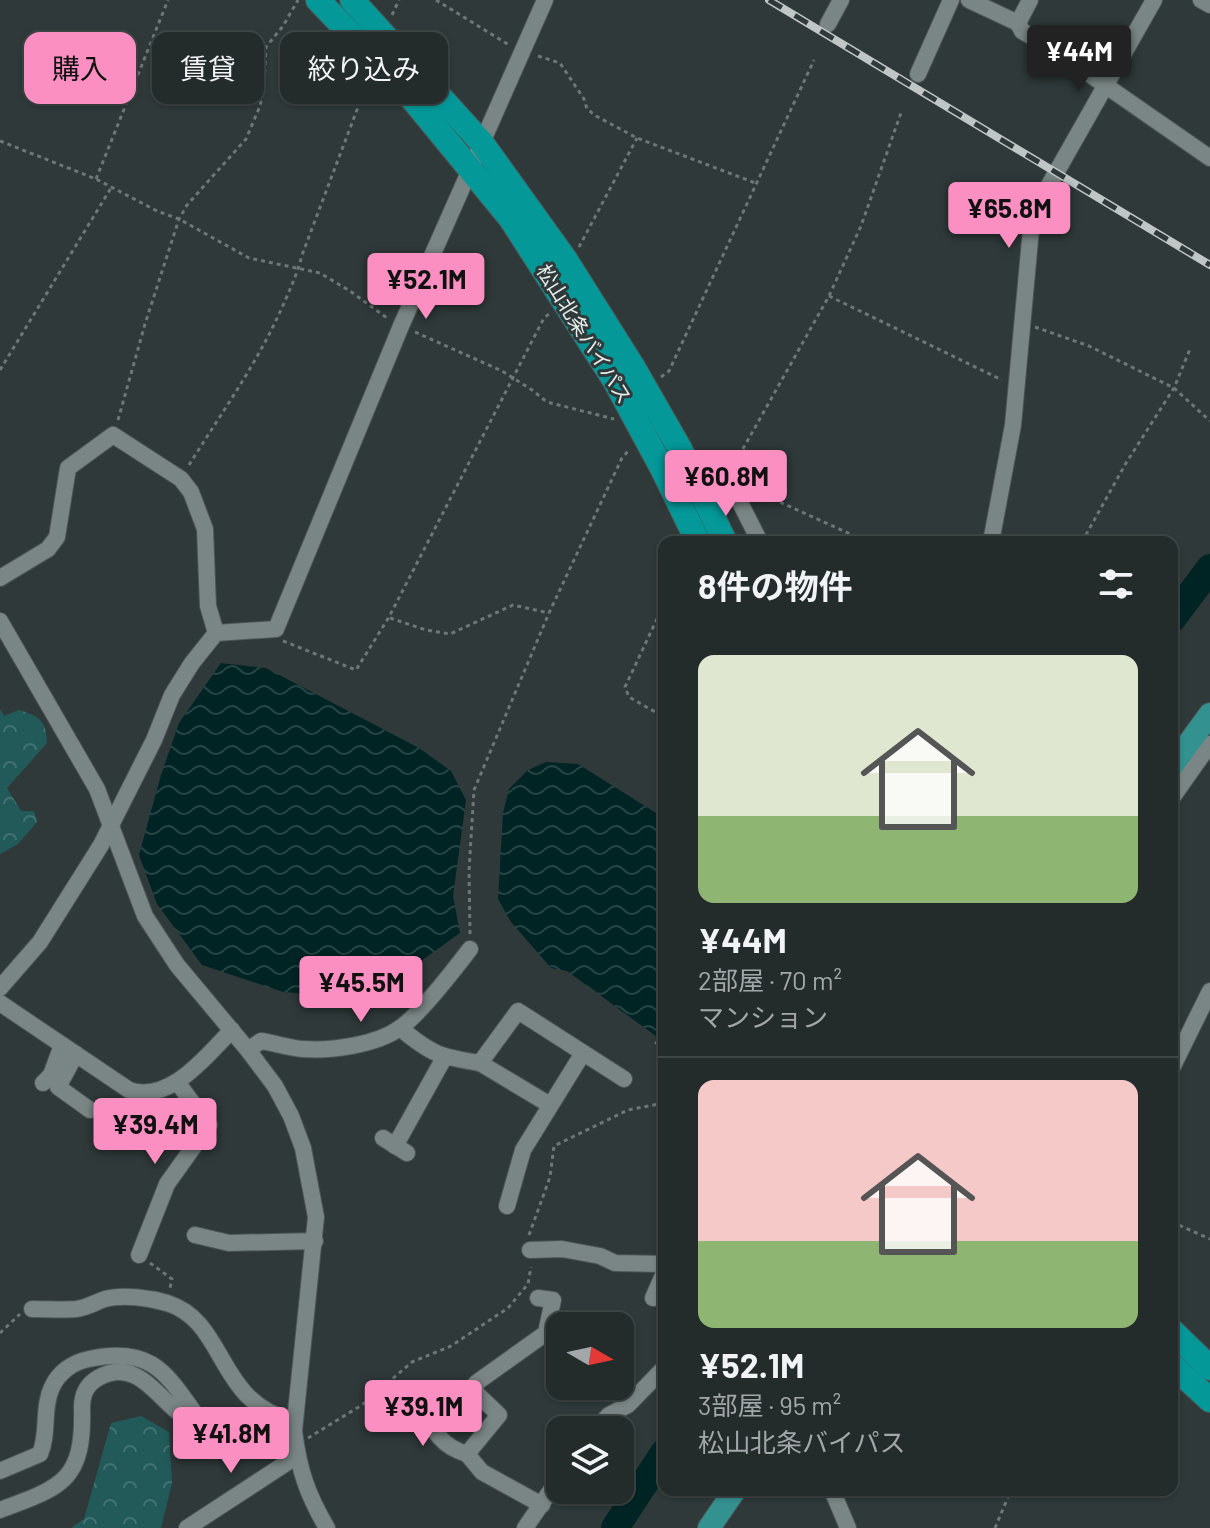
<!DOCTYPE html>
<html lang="ja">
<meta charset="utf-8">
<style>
:root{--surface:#232b2b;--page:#2f3737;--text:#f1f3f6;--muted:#a3a7a9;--line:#404747;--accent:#fc8fc2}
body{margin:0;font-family:Barlow,"Noto Sans JP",sans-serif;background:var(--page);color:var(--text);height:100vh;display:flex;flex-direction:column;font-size:30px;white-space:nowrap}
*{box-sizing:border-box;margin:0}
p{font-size:26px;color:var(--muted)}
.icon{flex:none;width:44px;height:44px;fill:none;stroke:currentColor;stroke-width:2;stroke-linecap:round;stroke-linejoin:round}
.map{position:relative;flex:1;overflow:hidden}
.panel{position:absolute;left:658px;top:536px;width:520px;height:960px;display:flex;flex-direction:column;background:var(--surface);border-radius:16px;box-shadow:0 2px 6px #0004,0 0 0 2px var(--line)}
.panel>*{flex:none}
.top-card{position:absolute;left:24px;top:32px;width:514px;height:72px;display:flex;gap:16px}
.needle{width:52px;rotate:99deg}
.controls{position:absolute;left:546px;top:1312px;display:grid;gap:16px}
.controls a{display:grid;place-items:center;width:88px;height:88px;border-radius:16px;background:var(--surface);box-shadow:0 2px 6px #0004,0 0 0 2px var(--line);font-size:40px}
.price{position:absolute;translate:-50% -68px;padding:0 18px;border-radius:8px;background:var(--accent);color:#111;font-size:26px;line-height:52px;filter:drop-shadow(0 2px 4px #0008)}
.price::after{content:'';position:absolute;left:50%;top:48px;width:24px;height:18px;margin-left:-12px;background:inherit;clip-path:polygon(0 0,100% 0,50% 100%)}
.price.current{background:#222;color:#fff}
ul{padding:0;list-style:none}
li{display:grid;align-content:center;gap:16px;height:424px;padding:0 40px}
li+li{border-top:2px solid var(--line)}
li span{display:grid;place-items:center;height:248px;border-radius:16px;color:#555}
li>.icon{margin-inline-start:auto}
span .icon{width:144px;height:144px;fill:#fffc;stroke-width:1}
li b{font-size:34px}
h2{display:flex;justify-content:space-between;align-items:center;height:96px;padding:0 40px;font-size:34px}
.tag{padding:0 28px;border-radius:16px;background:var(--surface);box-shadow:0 2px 6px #0004,0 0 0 2px var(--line);font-size:28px;line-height:72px}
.tag.current{background:var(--accent);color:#111}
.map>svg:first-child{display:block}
.forest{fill:url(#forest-crowns)}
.water{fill:url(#water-waves)}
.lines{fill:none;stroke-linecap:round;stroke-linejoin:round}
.river{stroke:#002424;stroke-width:28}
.minor-casing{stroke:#4d5555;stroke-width:18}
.major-casing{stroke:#4d5555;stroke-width:24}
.highway-casing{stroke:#4d5555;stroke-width:26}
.path{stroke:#6e7777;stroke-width:3;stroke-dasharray:4 4;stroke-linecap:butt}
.minor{stroke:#7a8685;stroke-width:16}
.major{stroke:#339190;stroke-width:22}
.highway{stroke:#049898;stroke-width:24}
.rail-casing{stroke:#c0c6c6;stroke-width:8}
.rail{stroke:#2f3939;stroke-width:5;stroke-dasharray:15;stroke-linecap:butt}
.labels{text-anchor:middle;stroke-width:6;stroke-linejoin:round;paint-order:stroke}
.street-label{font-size:20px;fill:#e6ecec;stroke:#2f3939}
</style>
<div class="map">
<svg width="1210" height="1528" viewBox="0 0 1210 1528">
<defs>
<pattern id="forest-crowns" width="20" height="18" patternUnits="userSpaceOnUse" patternTransform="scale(2)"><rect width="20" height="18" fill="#225a5a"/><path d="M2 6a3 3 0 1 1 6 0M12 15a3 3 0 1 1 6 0" fill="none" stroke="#427272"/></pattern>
<pattern id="water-waves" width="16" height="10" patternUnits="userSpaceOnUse" patternTransform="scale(2)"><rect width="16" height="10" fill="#002424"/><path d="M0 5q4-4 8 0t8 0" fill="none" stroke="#254444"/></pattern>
</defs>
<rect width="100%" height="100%" fill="#2f3939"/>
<g class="forest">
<path d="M0,709L4,716L19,710C39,716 47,721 47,743L7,788L21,811H34L37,822L18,844L0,854Z"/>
<polygon points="141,1416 169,1432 172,1483 161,1528 71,1528 84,1519 111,1423"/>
</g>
<g class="water">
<polygon points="221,663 266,668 419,748 451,771 466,800 453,896 460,933 385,987 334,996 283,992 202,965 157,904 139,855 161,775 179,723"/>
<polygon points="546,762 578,764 664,818 664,1042 567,971 551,968 511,922 498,899 503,813 509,789 528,770"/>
</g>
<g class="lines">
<g class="river">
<polyline points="1172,619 1210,568"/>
<polyline points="615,1528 664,1453"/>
</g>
<g class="minor-casing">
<g id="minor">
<polyline points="969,0 1018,23"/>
<polyline points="1030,0 1018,23 1022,31 1053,49 1210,158"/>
<polyline points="1201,0 1210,5"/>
<polyline points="828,24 841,0"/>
<polyline points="918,74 951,0"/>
<polyline points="727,477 760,542"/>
<polyline points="991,542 1013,425 1031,229 1048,187 1154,0"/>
<polyline points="0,578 48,549 57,537 68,468 113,435 181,479 191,492 205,529 208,606 216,633"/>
<path d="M0,621L97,789L145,916L177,965L248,1050L275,1086L291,1116L303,1148L316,1217L294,1431C299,1470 307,1494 327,1528"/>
<polyline points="1172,798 1210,744"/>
<polyline points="0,988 40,942 101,845 154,740 172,695 192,663 216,633 276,629 401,326 545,0"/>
<path d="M0,1003L129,1090C170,1104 206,1056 232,1030"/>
<path d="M400,1028C431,1054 440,1057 480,1063L518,1011L624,1079"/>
<path d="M248,1050L261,1041C275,1043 289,1048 303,1049C332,1051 376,1045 400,1028C420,1014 454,970 470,949"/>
<polyline points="76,1054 58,1087 90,1110"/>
<polyline points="480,1063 550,1105"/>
<polyline points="1172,1068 1210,991"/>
<polyline points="43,1083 51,1075 62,1045"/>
<polyline points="383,1138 407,1153"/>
<polyline points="395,1146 444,1058"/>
<polyline points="507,1206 523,1150 583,1053"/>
<polyline points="195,1235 229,1243 315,1241"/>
<polyline points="530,1250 562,1249 600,1256 615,1263 664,1264"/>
<polyline points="139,1255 167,1184 209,1125 177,1082"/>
<polyline points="538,1298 553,1300 546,1333 476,1383 475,1392 499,1415 467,1454 482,1472 542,1505"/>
<polyline points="653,1298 664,1273"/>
<path d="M32,1309C47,1309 62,1310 76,1309C86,1308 96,1302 105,1299C123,1294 150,1298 167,1303C228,1322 215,1403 294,1421"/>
<path d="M429,1408C427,1430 446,1448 467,1454"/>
<polyline points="595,1430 609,1415 628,1405 664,1368"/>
<path d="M0,1471L40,1454C49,1433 42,1408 52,1387C59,1372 73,1362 89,1359C154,1345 167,1375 201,1422"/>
<polyline points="832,1490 848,1528"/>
<path d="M0,1510C62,1487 84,1481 82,1408C82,1395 86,1385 98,1378C142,1353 162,1411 196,1423C227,1434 261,1431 294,1431"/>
<polyline points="187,1528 297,1456"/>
<polyline points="525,1528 560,1477"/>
</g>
</g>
<g class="major-casing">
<g id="major">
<polyline points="1172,766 1210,714"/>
<polyline points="709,1528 735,1490"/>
</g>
</g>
<g class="highway-casing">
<g id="highway">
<polyline points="318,0 410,96 511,219 615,381 662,468 698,542"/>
<polyline points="352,0 481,142 565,259 633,367 680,449 725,542"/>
<polyline points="1172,1331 1210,1368"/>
<polyline points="1172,1365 1210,1400"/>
</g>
</g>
<g class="path">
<polyline points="436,0 509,45"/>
<polyline points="392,15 399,0"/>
<polyline points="538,56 560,63 584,99 587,109 596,116 637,138 758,184"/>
<polyline points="0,141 96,179 157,211 179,219 249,258 320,273 350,291 387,318"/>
<polyline points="96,179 168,0"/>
<polyline points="579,247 637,138"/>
<polyline points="829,296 1002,380"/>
<polyline points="1035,327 1089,346 1174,388 1210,421"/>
<polyline points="415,332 502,371 532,390 547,402 614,419"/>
<polyline points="0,370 111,188"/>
<polyline points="661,377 669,371 814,60"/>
<polyline points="118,420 145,324 179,219 187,205 246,139 260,106 264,87 266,47 283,26 298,0"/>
<polyline points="735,463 829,296 861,226 902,110"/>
<path d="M189,465C222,412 259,361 284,303C291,287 298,272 302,255L366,86L370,80"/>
<polyline points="751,489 868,542"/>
<polyline points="1082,542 1126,463 1174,388 1190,349"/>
<polyline points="664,604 625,687 629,697 664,717"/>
<polyline points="390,618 426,630 450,634 513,605 549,613"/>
<polyline points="283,641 356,670 389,617 544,318 549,314"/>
<polyline points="470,934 469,871 474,790 549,613 622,458 630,449"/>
<polyline points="655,1042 664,1049"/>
<polyline points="1172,1222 1210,1239"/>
<polyline points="529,1235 550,1177 554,1146 628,1110 664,1103"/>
<polyline points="150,1263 172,1279 170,1288"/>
<polyline points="0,1333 20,1314"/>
<polyline points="308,1438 362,1405 412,1362 451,1346 508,1308 528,1284 531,1267"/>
<polyline points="995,1528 1011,1490"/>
</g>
<use href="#minor" class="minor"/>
<use href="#major" class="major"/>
<use href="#highway" class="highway"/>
<g class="rail-casing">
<polyline id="rail" points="769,0 1210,265"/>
</g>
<use href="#rail" class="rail"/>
</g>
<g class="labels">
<g class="street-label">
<text transform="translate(584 334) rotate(58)" y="7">松山北条バイパス</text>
</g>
</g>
</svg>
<div class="controls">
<a><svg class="needle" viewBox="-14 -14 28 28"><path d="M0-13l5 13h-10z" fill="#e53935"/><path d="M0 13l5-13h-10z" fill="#a3a7a9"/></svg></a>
<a><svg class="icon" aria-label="layers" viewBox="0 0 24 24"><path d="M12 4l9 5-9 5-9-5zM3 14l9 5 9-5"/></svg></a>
</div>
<b class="price current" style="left:1079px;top:93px">¥44M</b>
<b class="price" style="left:1009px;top:250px">¥65.8M</b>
<b class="price" style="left:426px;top:321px">¥52.1M</b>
<b class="price" style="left:726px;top:518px">¥60.8M</b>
<b class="price" style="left:361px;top:1024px">¥45.5M</b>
<b class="price" style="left:155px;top:1166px">¥39.4M</b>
<b class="price" style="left:423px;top:1448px">¥39.1M</b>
<b class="price" style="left:231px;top:1475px">¥41.8M</b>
<div class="top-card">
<a class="tag current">購入</a>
<a class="tag">賃貸</a>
<a class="tag">絞り込み</a>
</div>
<section class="panel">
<h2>8件の物件<svg class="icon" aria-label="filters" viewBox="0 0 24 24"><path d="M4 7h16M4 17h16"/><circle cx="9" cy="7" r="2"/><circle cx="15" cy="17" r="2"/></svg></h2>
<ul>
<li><span style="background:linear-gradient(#dfe7d0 65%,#8fb573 0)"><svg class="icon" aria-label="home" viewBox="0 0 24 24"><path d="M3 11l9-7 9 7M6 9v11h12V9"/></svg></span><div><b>¥44M</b><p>2部屋 · 70 m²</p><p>マンション</p></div></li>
<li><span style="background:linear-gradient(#f6c9c9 65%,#8fb573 0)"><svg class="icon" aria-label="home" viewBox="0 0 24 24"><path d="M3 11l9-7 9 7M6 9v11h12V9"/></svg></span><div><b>¥52.1M</b><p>3部屋 · 95 m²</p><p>松山北条バイパス</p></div></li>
</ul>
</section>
</div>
